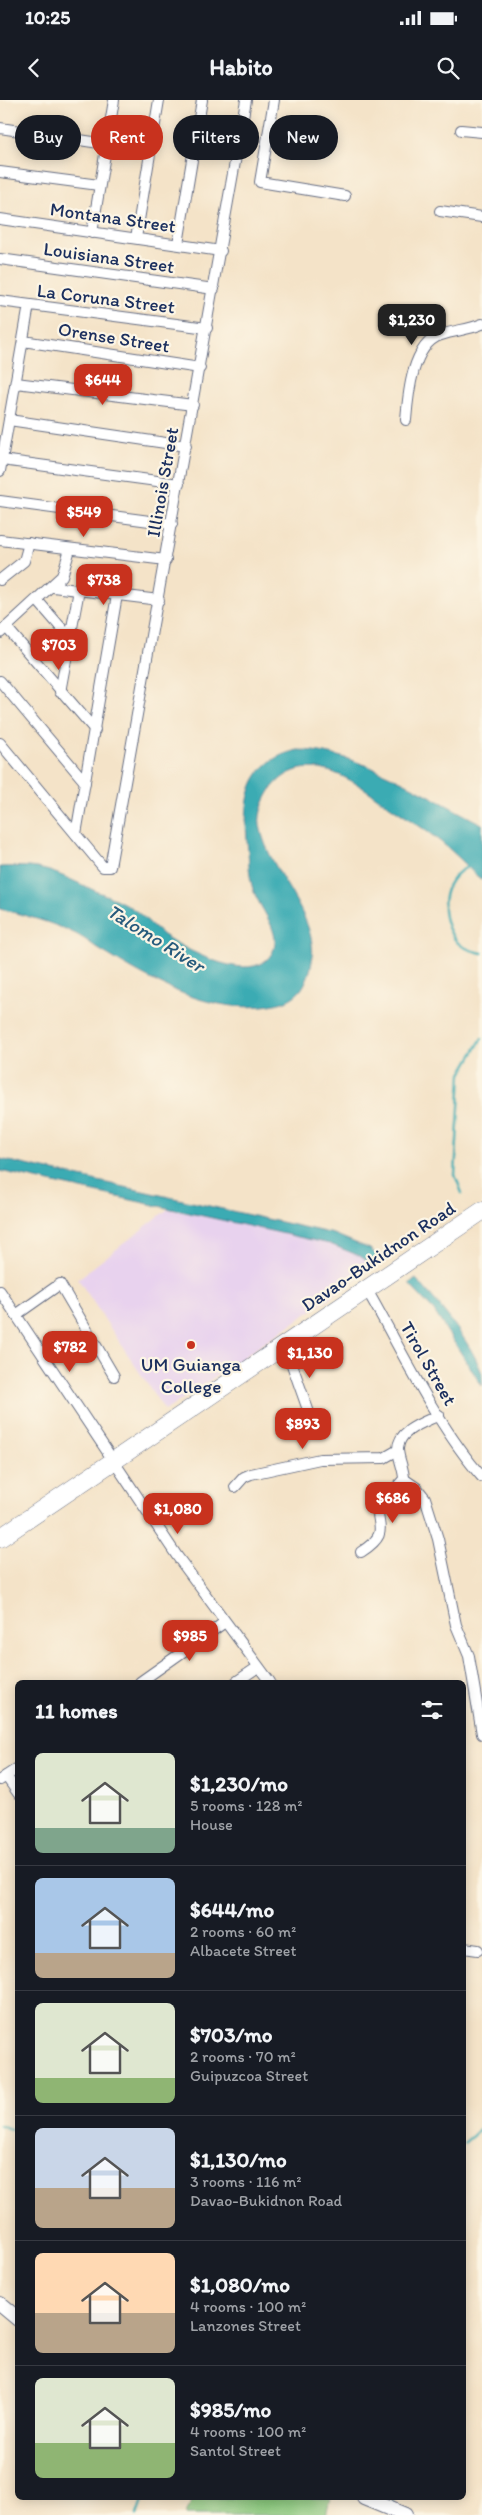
<!DOCTYPE html>
<meta charset="utf-8">
<style>
:root{--surface:#171b24;--page:#242831;--text:#f1f3f6;--muted:#9ea1a6;--line:#363941;--accent:#c8321e}
body{margin:0;font-family:Itim,sans-serif;background:var(--page);color:var(--text);height:100vh;display:flex;flex-direction:column;font-size:19px;white-space:nowrap}
*{box-sizing:border-box;margin:0}
p{font-size:16px;color:var(--muted)}
.icon{flex:none;width:28px;height:28px;fill:none;stroke:currentColor;stroke-width:2;stroke-linecap:round;stroke-linejoin:round}
.map{position:relative;flex:1;overflow:hidden}
.drawer{position:absolute;left:15px;top:1580px;width:451px;height:820px;display:flex;flex-direction:column;background:var(--surface);border-radius:8px;box-shadow:0 2px 12px #0003}
.drawer>*{flex:none}
.hud{position:absolute;left:15px;top:15px;width:452px;height:45px;display:flex;gap:10px}
.price{position:absolute;translate:-50% -42px;padding:0 11px;border-radius:10px;background:var(--accent);color:#fff;font-size:16px;line-height:32px;filter:drop-shadow(0 1px 2px #0008)}
.price::after{content:'';position:absolute;left:50%;top:30px;width:15px;height:11px;margin-left:-8px;background:inherit;clip-path:polygon(0 0,100% 0,50% 100%)}
.price.on{background:#222;color:#fff}
ul{padding:0;list-style:none}
li{display:flex;align-items:center;gap:15px;height:125px;padding:0 20px}
li+li{border-top:1px solid var(--line)}
li span{display:grid;place-items:center;flex:none;width:140px;height:100px;border-radius:8px;color:#555}
li>.icon{margin-inline-start:auto}
span .icon{width:60px;height:60px;fill:#fffc;stroke-width:1}
li b{font-size:21px}
h2{display:flex;justify-content:space-between;align-items:center;height:60px;padding:0 20px;font-size:21px}
.pill{padding:0 18px;border-radius:22px;background:var(--surface);box-shadow:0 2px 12px #0003;font-size:18px;line-height:45px}
.pill.on{background:var(--accent);color:#fff}
.status{display:flex;justify-content:space-between;align-items:center;height:35px;padding:0 25px;background:var(--surface);direction:ltr}
.status svg{height:14px;fill:currentColor}
header{display:flex;justify-content:space-between;align-items:center;height:65px;padding:0 20px;background:var(--surface);font-size:22px;font-weight:800}
.map>svg:first-child{display:block}
.built{fill:#e8d2ee}
.green{fill:#88c67c;stroke:#527a6d}
.water{fill:#3aabb3;stroke:#2a6d88}
.lines{fill:none;stroke-linecap:round;stroke-linejoin:round}
.stream{stroke:#3aabb3;stroke-width:2.5}
.street-casing{stroke:#676e83;stroke-width:12}
.secondary-casing{stroke:#676e83;stroke-width:16}
.highway-casing{stroke:#676e83;stroke-width:19}
.street{stroke:#fff;stroke-width:10}
.secondary{stroke:#fff;stroke-width:14}
.highway{stroke:#fff;stroke-width:18}
.poi-dot{fill:#c8321e;stroke:#fcf5e5;stroke-width:2}
.labels{text-anchor:middle;stroke-width:4.5;stroke-linejoin:round;paint-order:stroke}
.street-label{font-size:19px;fill:#1b2f5e;stroke:#fcf5e5}
.poi-label{font-size:19px;fill:#1b2f5e;stroke:#fcf5e5}
.water-label{font-size:20px;font-style:italic;fill:#265a7c;stroke:#fcf5e5}
</style>
<div class="status"><b>10:25</b><svg viewBox="0 0 49 12"><path d="M0 12V9h3v3zM5 12V6h3v6zM10 12V3h3v9zM15 12V0h3v12zM26 1h20v11H26zM47 4h2v5h-2z"/></svg></div>
<header><svg class="icon" aria-label="back" viewBox="0 0 24 24"><path d="M15 5l-7 7 7 7"/></svg>Habito<svg class="icon" aria-label="search" viewBox="0 0 24 24"><circle cx="10" cy="10" r="6"/><path d="M15 15l6 6"/></svg></header>
<div class="map">
<svg width="482" height="2415" viewBox="0 0 482 2415">
<rect width="100%" height="100%" fill="#fcf5e5"/>
<filter id="ink" filterUnits="userSpaceOnUse"><feTurbulence type="fractalNoise" baseFrequency=".02" numOctaves="2"/><feDisplacementMap in="SourceGraphic" scale="10" xChannelSelector="R" yChannelSelector="G"/><feConvolveMatrix kernelMatrix="1 2 1 2 8 2 1 2 1" color-interpolation-filters="sRGB"/></filter>
<filter id="wash" filterUnits="userSpaceOnUse"><feTurbulence type="fractalNoise" baseFrequency=".0096" numOctaves="4" result="noise"/><feDisplacementMap in="SourceGraphic" scale="20" xChannelSelector="R" yChannelSelector="G"/><feGaussianBlur stdDeviation="1.12" result="paint"/><feColorMatrix in="noise" values="0 0 0 0 0 0 0 0 0 0 0 0 0 0 0 0 0 1.4 0 .05"/><feComposite in="paint" operator="in"/></filter>
<g filter="url(#wash)">
<rect width="100%" height="100%" fill="#f4e3c8"/>
<polygon class="built" points="168,1109 330,1144 360,1156 375,1167 165,1311 78,1179"/>
<polygon class="green" points="193,2398 330,2398 326,2415 186,2415"/>
<g class="water">
<path d="M298,650C357,650 429,697 482,724V780C473,774 467,765 459,758C436,735 405,717 378,698C347,676 303,649 272,688C265,698 258,713 260,725C269,779 333,824 306,881C302,891 294,898 283,902C223,919 160,887 110,856C98,850 88,840 76,834C51,822 27,816 0,809V767C42,765 50,770 87,787C99,793 113,797 125,804C139,811 151,825 163,835C185,849 241,880 265,861C291,840 259,810 253,789C249,777 249,764 248,751C243,705 245,661 298,650Z"/>
<polygon points="0,1059 334,1134 370,1149 384,1161 375,1167 360,1156 330,1144 0,1071"/>
<path d="M416,1179C437,1201 471,1242 481,1271C482,1275 482,1281 482,1286L434,1211L409,1184Z"/>
</g>
<g class="lines">
<g class="stream">
<path d="M470,766C439,778 437,819 457,842C464,849 473,851 482,853"/>
<polyline points="462,1093 455,1075 461,974 482,938"/>
<polyline points="0,2025 18,2032"/>
<polyline points="464,2043 482,2028"/>
<polyline points="393,2404 394,2398"/>
<polyline points="137,2415 143,2398"/>
</g>
</g>
</g>
<g filter="url(#ink)">
<g class="lines">
<g class="street-casing">
<g id="street">
<polyline points="274,0 260,82 345,96"/>
<polyline points="0,28 106,44"/>
<polyline points="461,30 482,32"/>
<polyline points="0,72 99,85"/>
<polyline points="440,111 482,117"/>
<polyline points="0,119 221,151"/>
<polyline points="92,133 114,0"/>
<polyline points="136,138 159,0"/>
<polyline points="178,144 202,0"/>
<polyline points="0,159 214,189"/>
<polyline points="0,201 207,228"/>
<polyline points="23,241 200,268"/>
<polyline points="16,283 193,305"/>
<polyline points="9,320 186,346"/>
<path d="M406,320C408,295 412,244 441,235C455,230 468,230 482,224"/>
<polyline points="2,360 179,384"/>
<polyline points="0,371 29,205"/>
<polyline points="0,401 172,424"/>
<polyline points="0,440 166,460"/>
<polyline points="0,480 24,461 29,443"/>
<polyline points="53,487 159,500"/>
<polyline points="37,500 70,538"/>
<polyline points="6,527 95,630"/>
<polyline points="0,533 62,476 70,449"/>
<polyline points="0,581 85,682"/>
<polyline points="60,592 79,490"/>
<polyline points="0,643 103,767 110,767 246,0"/>
<polyline points="76,734 117,495"/>
<path d="M367,1190C401,1249 437,1326 482,1377"/>
<polyline points="0,1191 177,1456 270,1582"/>
<polyline points="16,1215 60,1184 114,1276"/>
<polyline points="285,1245 312,1321"/>
<polyline points="404,1379 417,1388 425,1398 438,1439 456,1525 469,1556 482,1634"/>
<polyline points="235,1387 244,1377 251,1374 320,1359 384,1358 398,1350"/>
<path d="M361,1452C395,1430 371,1425 380,1398L397,1387L404,1379C404,1369 398,1358 398,1349C398,1330 425,1322 439,1315"/>
<polyline points="140,1582 225,1522"/>
<polyline points="236,1582 258,1567"/>
<polyline points="6,1676 18,1693"/>
<polyline points="0,1680 18,1668"/>
<polyline points="464,1848 478,1850"/>
</g>
</g>
<g class="secondary-casing">
<g id="secondary">
<polyline points="0,2204 18,2219"/>
<polyline points="364,2398 405,2415"/>
</g>
</g>
<g class="highway-casing">
<polyline id="highway" points="0,1438 482,1111"/>
</g>
<use href="#street" class="street"/>
<use href="#secondary" class="secondary"/>
<use href="#highway" class="highway"/>
</g>
</g>
<circle class="poi-dot" cx="191" cy="1245" r="5"/>
<g class="labels">
<g class="street-label">
<text transform="translate(113 117) rotate(8)" y="7">Montana Street</text>
<text transform="translate(109 157) rotate(8)" y="7">Louisiana Street</text>
<text transform="translate(106 198) rotate(7)" y="7">La Coruna Street</text>
<text transform="translate(114 237) rotate(9)" y="7">Orense Street</text>
<text transform="translate(162 382) rotate(-80)" y="7">Illinois Street</text>
<text transform="translate(378 1156) rotate(-34)" y="7">Davao-Bukidnon Road</text>
<text transform="translate(429 1263) rotate(60)" y="7">Tirol Street</text>
</g>
<g class="poi-label">
<text x="191" y="1271">UM Guianga<tspan x="191" dy="22">College</tspan></text>
</g>
<g class="water-label">
<text transform="translate(156 838) rotate(32)" y="7">Talomo River</text>
</g>
</g>
</svg>
<b class="price on" style="left:412px;top:246px">$1,230</b>
<b class="price" style="left:103px;top:306px">$644</b>
<b class="price" style="left:84px;top:438px">$549</b>
<b class="price" style="left:104px;top:506px">$738</b>
<b class="price" style="left:59px;top:571px">$703</b>
<b class="price" style="left:70px;top:1273px">$782</b>
<b class="price" style="left:310px;top:1279px">$1,130</b>
<b class="price" style="left:303px;top:1350px">$893</b>
<b class="price" style="left:393px;top:1424px">$686</b>
<b class="price" style="left:178px;top:1435px">$1,080</b>
<b class="price" style="left:190px;top:1562px">$985</b>
<div class="hud">
<a class="pill">Buy</a>
<a class="pill on">Rent</a>
<a class="pill">Filters</a>
<a class="pill">New</a>
</div>
<section class="drawer">
<h2>11 homes<svg class="icon" aria-label="filters" viewBox="0 0 24 24"><path d="M4 7h16M4 17h16"/><circle cx="9" cy="7" r="2"/><circle cx="15" cy="17" r="2"/></svg></h2>
<ul>
<li><span style="background:linear-gradient(#dfe7d0 75%,#7fa58c 0)"><svg class="icon" aria-label="home" viewBox="0 0 24 24"><path d="M3 11l9-7 9 7M6 9v11h12V9"/></svg></span><div><b>$1,230/mo</b><p>5 rooms · 128 m²</p><p>House</p></div></li>
<li><span style="background:linear-gradient(#a9c7e8 75%,#b9a48a 0)"><svg class="icon" aria-label="home" viewBox="0 0 24 24"><path d="M3 11l9-7 9 7M6 9v11h12V9"/></svg></span><div><b>$644/mo</b><p>2 rooms · 60 m²</p><p>Albacete Street</p></div></li>
<li><span style="background:linear-gradient(#dfe7d0 75%,#8fb573 0)"><svg class="icon" aria-label="home" viewBox="0 0 24 24"><path d="M3 11l9-7 9 7M6 9v11h12V9"/></svg></span><div><b>$703/mo</b><p>2 rooms · 70 m²</p><p>Guipuzcoa Street</p></div></li>
<li><span style="background:linear-gradient(#c9d6e8 60%,#b9a48a 0)"><svg class="icon" aria-label="home" viewBox="0 0 24 24"><path d="M3 11l9-7 9 7M6 9v11h12V9"/></svg></span><div><b>$1,130/mo</b><p>3 rooms · 116 m²</p><p>Davao-Bukidnon Road</p></div></li>
<li><span style="background:linear-gradient(#ffd9b3 60%,#b9a48a 0)"><svg class="icon" aria-label="home" viewBox="0 0 24 24"><path d="M3 11l9-7 9 7M6 9v11h12V9"/></svg></span><div><b>$1,080/mo</b><p>4 rooms · 100 m²</p><p>Lanzones Street</p></div></li>
<li><span style="background:linear-gradient(#dfe7d0 65%,#8fb573 0)"><svg class="icon" aria-label="home" viewBox="0 0 24 24"><path d="M3 11l9-7 9 7M6 9v11h12V9"/></svg></span><div><b>$985/mo</b><p>4 rooms · 100 m²</p><p>Santol Street</p></div></li>
</ul>
</section>
</div>
